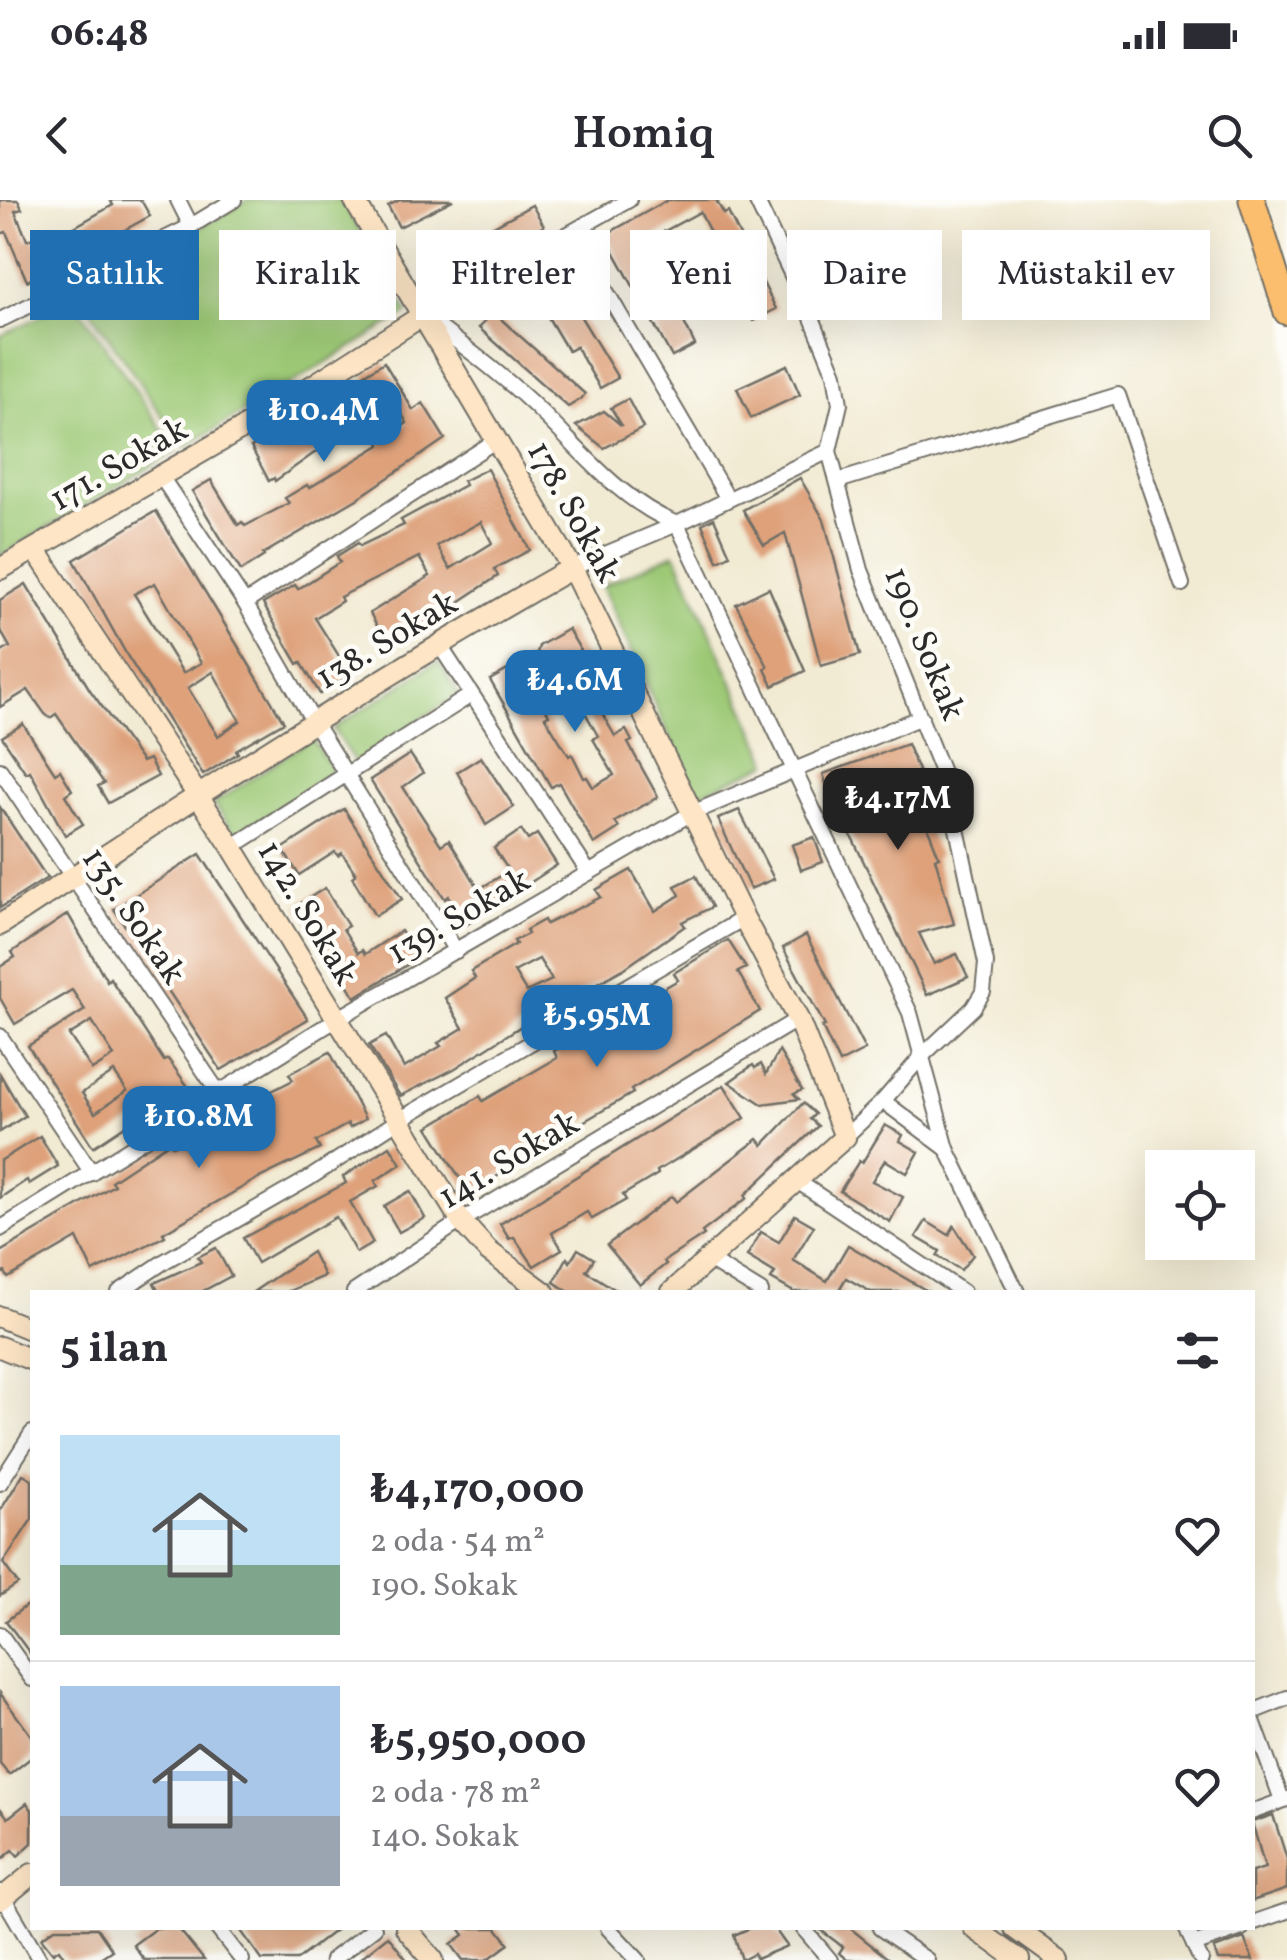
<!DOCTYPE html>
<html lang="tr">
<meta charset="utf-8">
<style>
:root{--surface:#fff;--page:#f2f2f3;--text:#2b2b33;--muted:#7c7c81;--line:#e1e1e2;--accent:#1f6fb2}
body{margin:0;font-family:Vollkorn,serif;background:var(--page);color:var(--text);height:100vh;display:flex;flex-direction:column;font-size:38px;white-space:nowrap}
*{box-sizing:border-box;margin:0}
p{font-size:32px;color:var(--muted)}
.icon{flex:none;width:55px;height:55px;fill:none;stroke:currentColor;stroke-width:2;stroke-linecap:round;stroke-linejoin:round}
.map{position:relative;flex:1;overflow:hidden}
.side{position:absolute;left:30px;top:1090px;width:1225px;height:640px;display:flex;flex-direction:column;background:var(--surface);border-radius:0px;box-shadow:0 10px 40px #0002}
.side>*{flex:none}
.banner{position:absolute;left:30px;top:30px;width:1228px;height:90px;display:flex;gap:20px}
.fabs{position:absolute;left:1145px;top:950px;display:grid;gap:20px}
.fabs a{display:grid;place-items:center;width:110px;height:110px;border-radius:0px;background:var(--surface);box-shadow:0 10px 40px #0002;font-size:50px}
.price{position:absolute;translate:-50% -85px;padding:0 22px;border-radius:20px;background:var(--accent);color:#fff;font-size:32px;line-height:65px;filter:drop-shadow(0 2px 5px #0008)}
.price::after{content:'';position:absolute;left:50%;top:60px;width:30px;height:22px;margin-left:-15px;background:inherit;clip-path:polygon(0 0,100% 0,50% 100%)}
.price.on{background:#222;color:#fff}
ul{padding:0;list-style:none}
li{display:flex;align-items:center;gap:30px;height:250px;padding:0 30px}
li+li{border-top:2px solid var(--line)}
li span{display:grid;place-items:center;flex:none;width:280px;height:200px;border-radius:0px;color:#555}
li>.icon{margin-inline-start:auto}
span .icon{width:120px;height:120px;fill:#fffc;stroke-width:1}
li b{font-size:42px}
h2{display:flex;justify-content:space-between;align-items:center;height:120px;padding:0 30px;font-size:42px}
.pill{padding:0 35px;border-radius:0px;background:var(--surface);box-shadow:0 10px 40px #0002;font-size:35px;line-height:90px}
.pill.on{background:var(--accent);color:#fff}
.status{display:flex;justify-content:space-between;align-items:center;height:70px;padding:0 50px;background:var(--surface);direction:ltr}
.status svg{height:28px;fill:currentColor}
header{display:flex;justify-content:space-between;align-items:center;height:130px;padding:0 30px;background:var(--surface);font-size:45px;font-weight:600}
.map>svg:first-child{display:block}
.green{fill:#9dc976;stroke:#647a50;stroke-width:2.5}
.building{fill:#dea17a;fill-rule:evenodd}
.lines{fill:none;stroke-linecap:round;stroke-linejoin:round}
.street-casing{stroke:#716e66;stroke-width:18}
.secondary-casing{stroke:#716e66;stroke-width:24}
.highway-casing{stroke:#716e66;stroke-width:29}
.street{stroke:#fff;stroke-width:14}
.secondary{stroke:#fde5c5;stroke-width:20}
.highway{stroke:#fbbd6e;stroke-width:25}
.labels{text-anchor:middle;stroke-width:9;stroke-linejoin:round;paint-order:stroke}
.street-label{font-size:35px;fill:#2b2b2b;stroke:#fdfcf7}
</style>
<div class="status"><b>06:48</b><svg viewBox="0 0 49 12"><path d="M0 12V9h3v3zM5 12V6h3v6zM10 12V3h3v9zM15 12V0h3v12zM26 1h20v11H26zM47 4h2v5h-2z"/></svg></div>
<header><svg class="icon" aria-label="back" viewBox="0 0 24 24"><path d="M15 5l-7 7 7 7"/></svg>Homiq<svg class="icon" aria-label="search" viewBox="0 0 24 24"><circle cx="10" cy="10" r="6"/><path d="M15 15l6 6"/></svg></header>
<div class="map">
<svg width="1287" height="1760" viewBox="0 0 1287 1760">
<rect width="100%" height="100%" fill="#fdfcf7"/>
<filter id="ink" filterUnits="userSpaceOnUse"><feTurbulence type="fractalNoise" baseFrequency=".01" numOctaves="2"/><feDisplacementMap in="SourceGraphic" scale="20" xChannelSelector="R" yChannelSelector="G"/><feConvolveMatrix kernelMatrix="1 2 1 2 8 2 1 2 1" color-interpolation-filters="sRGB"/></filter>
<filter id="wash" filterUnits="userSpaceOnUse"><feTurbulence type="fractalNoise" baseFrequency=".0048" numOctaves="4" result="noise"/><feDisplacementMap in="SourceGraphic" scale="40" xChannelSelector="R" yChannelSelector="G"/><feGaussianBlur stdDeviation="2.25" result="paint"/><feColorMatrix in="noise" values="0 0 0 0 0 0 0 0 0 0 0 0 0 0 0 0 0 1.4 0 .05"/><feComposite in="paint" operator="in"/></filter>
<g filter="url(#wash)">
<rect width="100%" height="100%" fill="#f2ebd4"/>
<g class="green">
<polygon points="248,0 342,0 408,113 184,248 81,97"/>
<polygon points="74,100 177,251 0,356 0,136"/>
<polygon points="675,353 769,563 696,596 602,386"/>
<polygon points="438,461 459,494 355,563 333,529"/>
<polygon points="312,539 334,573 236,637 214,603"/>
</g>
<g id="blocks">
<g class="building">
<polygon points="0,0 18,0 22,9 15,11 27,40 34,38 48,72 27,81 6,32 0,34"/>
<polygon points="110,0 141,0 150,16 68,61 55,38 113,5"/>
<polygon points="400,0 453,0 399,27 388,6"/>
<polygon points="668,0 721,0 717,2 724,14 728,12 776,109 753,121 700,12 639,45 671,96 695,145 672,157 605,35"/>
<polygon points="532,5 544,26 504,48 492,27"/>
<polygon points="464,39 475,61 434,82 423,60"/>
<polygon points="550,66 618,178 600,188 576,147 568,151 539,102 521,112 509,89"/>
<polygon points="493,112 585,194 581,199 568,207 479,128"/>
<polygon points="384,162 413,210 423,203 445,239 357,299 263,354 264,356 241,371 192,291 211,280 238,325 242,322 245,326 289,303 285,298 307,285 309,288 380,245 379,242 407,223 395,202 371,217 373,220 332,245 327,244 275,281 274,278 269,281 251,247 278,233 275,228 291,217 295,224 367,180 364,175"/>
<polygon points="787,165 800,195 751,218 737,188"/>
<polygon points="628,199 643,228 604,248 576,226 604,211 622,226 611,208"/>
<path d="M487,269L530,350L494,369L498,376L389,448L370,413L430,376L419,357L340,397L342,401L315,418L351,475L320,494L301,462L298,464L263,404L295,385L298,389L340,362L337,356L358,343L360,346L404,325L401,320L465,285L463,281ZM481,322L492,343L450,369L437,346Z"/>
<polygon points="800,278 824,320 860,455 821,466 785,333 764,345 743,310"/>
<path d="M156,311L284,522L236,550L238,553L203,575L128,457L74,360ZM155,383L201,463L183,473L134,394ZM213,472L240,521L218,536L188,488Z"/>
<polygon points="714,318 730,355 718,361 702,324"/>
<polygon points="26,384 90,490 142,562 149,559 158,576 108,603 98,586 104,583 56,514 50,518 45,514 28,490 0,507 0,453 10,447 0,430 0,400"/>
<polygon points="769,388 805,471 773,486 765,469 768,467 736,404"/>
<path d="M568,429L615,508L603,515L615,536L626,530L632,541L628,543L658,597L615,622L619,628L594,644L559,583L551,587L490,480L537,453L539,446ZM559,465L598,536L593,539L614,575L593,587L587,577L584,578L572,554L569,556L545,517L549,515L532,483Z"/>
<polygon points="23,524 55,573 60,570 72,590 65,595 83,624 65,635 30,571 26,573 2,537"/>
<polygon points="907,544 925,587 914,592 939,657 935,658 954,724 919,733 934,764 957,754 968,777 927,795 842,616 837,618 823,574"/>
<polygon points="410,554 423,573 403,587 441,645 449,640 479,689 509,671 494,648 521,630 528,640 537,634 557,665 466,725 449,696 445,699 370,580"/>
<polygon points="481,557 514,607 486,625 457,572"/>
<polygon points="0,607 47,678 0,708"/>
<polygon points="344,609 402,699 375,716 352,677 356,674 342,653 338,656 335,652 299,675 282,649"/>
<polygon points="739,610 774,679 750,689 718,619"/>
<polygon points="814,637 823,662 801,670 792,645"/>
<polygon points="200,654 308,819 221,870 114,709"/>
<path d="M631,670L655,711L680,695L675,686L696,676L712,707L682,722L685,726L625,768L529,821L454,869L400,896L369,845L386,836L404,868L441,846L438,843L463,828L445,798L475,778L471,771L516,744L514,741L528,734L526,730L544,720L546,724L601,697L596,690ZM539,759L552,780L526,792L514,772Z"/>
<polygon points="325,688 348,726 343,729 358,753 362,750 365,754 401,731 418,758 355,797 298,705"/>
<path d="M68,714L107,781L110,778L164,861L168,859L189,888L170,901L167,898L93,947L28,846L85,810L72,790L15,824L0,798V767L15,757L12,752ZM92,821L114,856L92,870L69,835ZM114,872L127,891L95,913L82,893Z"/>
<polygon points="806,735 865,850 839,863 822,827 825,826 783,748"/>
<polygon points="728,740 746,768 738,772 760,811 631,890 633,893 569,930 570,933 469,993 428,927 480,896 483,901 557,858 554,851 678,780 674,773"/>
<polygon points="779,851 802,890 794,894 799,899 762,904 729,882 753,865 755,868 761,864 766,874"/>
<polygon points="330,852 365,919 350,928 348,924 316,942 320,949 257,979 163,1033 165,1036 93,1072 77,1038 8,1078 5,1072 0,1074 0,1052 114,985 111,981 170,942 173,946 238,910 240,914 263,902 260,897 293,880 289,874"/>
<polygon points="0,874 25,916 0,932"/>
<polygon points="724,885 745,918 657,971 658,974 623,995 626,1000 592,1019 587,1012 552,1033 562,1049 534,1066 514,1037 509,1039 500,1024"/>
<polygon points="803,903 815,914 810,919 818,926 745,995 747,998 702,1032 704,1035 664,1061 666,1064 640,1085 607,1045 672,996 676,1002 758,939 763,945"/>
<polygon points="885,925 903,935 900,941 919,952 907,973 885,960 872,981 903,997 890,1022 840,991 859,961 862,963"/>
<polygon points="40,936 58,966 29,984 27,980 0,998 0,961"/>
<polygon points="390,946 401,964 375,981 378,986 350,1002 373,1043 356,1053 336,1017 257,1063 243,1038 346,983 343,977"/>
<polygon points="410,991 425,1018 399,1032 384,1006"/>
<polygon points="795,1015 814,1026 793,1060 827,1081 848,1045 929,1092 871,1092 846,1078 840,1088 848,1092 794,1092 771,1079 775,1073 747,1056 761,1032 779,1042"/>
<polygon points="926,1021 949,1035 954,1026 973,1055 961,1070 937,1056 940,1051 916,1037"/>
<polygon points="216,1048 231,1076 201,1092 159,1092 154,1083 201,1062 198,1057"/>
<polygon points="578,1049 594,1059 586,1071 619,1092 569,1092 554,1082 567,1058 570,1062"/>
<polygon points="312,1052 324,1076 287,1092 253,1092"/>
<polygon points="23,1274 32,1279 32,1319 3,1363 18,1384 0,1396 0,1311"/>
<polygon points="32,1401 32,1456 6,1421"/>
<polygon points="0,1493 32,1537 32,1557 9,1575 0,1564"/>
<polygon points="27,1603 32,1610 32,1643 18,1656 13,1650 0,1661 0,1608 8,1618"/>
<polygon points="1273,1615 1287,1659 1287,1689 1252,1701 1252,1672 1265,1668 1252,1622"/>
<polygon points="55,1728 97,1728 112,1750 97,1760 66,1760 59,1749 53,1753 41,1738"/>
<polygon points="156,1728 178,1728 204,1760 144,1760 133,1745"/>
<polygon points="239,1728 338,1728 297,1760 262,1760"/>
<polygon points="459,1728 497,1728 509,1744 487,1760 463,1760 451,1744 464,1735"/>
<polygon points="750,1728 774,1728 787,1746 756,1759 754,1754 742,1760 734,1735"/>
<polygon points="818,1728 850,1728 890,1760 847,1760 839,1753 843,1747"/>
<polygon points="388,1736 407,1760 358,1760"/>
<polygon points="1244,1738 1253,1760 1218,1760 1214,1749"/>
</g>
</g>
</g>
<g filter="url(#ink)">
<use href="#blocks" fill-opacity="0" stroke="#716e66" stroke-width="2.5"/>
<g class="lines">
<g class="street-casing">
<g id="street">
<polyline points="178,0 191,26"/>
<path d="M629,0L423,115C463,146 506,177 542,213C584,254 621,301 677,324L910,813L947,949"/>
<polyline points="756,0 810,113 835,174 840,204 829,251 861,370 948,587 986,763 983,792 973,808 922,856 883,901 845,937"/>
<polyline points="572,33 728,299"/>
<polyline points="0,120 191,26 234,0"/>
<polyline points="160,275 245,403 313,521 456,751"/>
<polyline points="838,281 1118,195 1182,384"/>
<polyline points="572,368 677,324 829,251"/>
<polyline points="245,403 498,239"/>
<polyline points="438,443 589,673"/>
<polyline points="0,570 219,893"/>
<polyline points="232,647 471,495"/>
<polyline points="0,836 92,973"/>
<polyline points="883,901 947,949 1017,1092"/>
<polyline points="797,981 963,1092"/>
<polyline points="0,1029 337,819 692,613 921,517"/>
<polyline points="709,1060 761,1092"/>
<polyline points="119,1092 165,1061 308,979 399,920 744,718"/>
<polyline points="354,1092 461,1021 798,819"/>
<polyline points="0,1283 32,1233"/>
<polyline points="0,1434 32,1479"/>
<polyline points="1252,1512 1287,1498"/>
<polyline points="1252,1518 1282,1600"/>
<polyline points="1252,1612 1287,1599"/>
<polyline points="0,1692 40,1760"/>
<polyline points="1252,1723 1287,1711"/>
<polyline points="217,1728 242,1760"/>
<polyline points="608,1728 638,1760"/>
<polyline points="803,1728 830,1760"/>
<polyline points="880,1728 927,1760"/>
<polyline points="1186,1728 1201,1760"/>
<polyline points="1194,1745 1242,1728"/>
<polyline points="332,1760 374,1728"/>
</g>
</g>
<g class="secondary-casing">
<g id="secondary">
<polyline points="354,0 572,368 744,718 798,819 845,937 672,1092"/>
<polyline points="35,349 232,647 461,1021 488,1051 544,1092"/>
<polyline points="0,369 276,209 423,115"/>
<path d="M0,725C188,601 376,479 572,368"/>
<polyline points="0,1117 32,1130"/>
<polyline points="0,1147 32,1160"/>
<polyline points="0,1700 32,1674"/>
<polyline points="406,1728 433,1760"/>
<polyline points="974,1728 1019,1760"/>
<polyline points="1015,1728 1059,1760"/>
</g>
</g>
<g class="highway-casing">
<polyline id="highway" points="1252,0 1287,112"/>
</g>
<use href="#street" class="street"/>
<use href="#secondary" class="secondary"/>
<use href="#highway" class="highway"/>
</g>
</g>
<g class="labels">
<g class="street-label">
<text transform="translate(118 263) rotate(-30)" y="12">171. Sokak</text>
<text transform="translate(575 311) rotate(61)" y="12">178. Sokak</text>
<text transform="translate(386 439) rotate(-31)" y="12">138. Sokak</text>
<text transform="translate(926 443) rotate(68)" y="12">190. Sokak</text>
<text transform="translate(309 712) rotate(59)" y="12">142. Sokak</text>
<text transform="translate(135 715) rotate(56)" y="12">135. Sokak</text>
<text transform="translate(458 715) rotate(-30)" y="12">139. Sokak</text>
<text transform="translate(508 959) rotate(-31)" y="12">141. Sokak</text>
</g>
</g>
</svg>
<div class="fabs">
<a><svg class="icon" aria-label="locate" viewBox="0 0 24 24"><circle cx="12" cy="12" r="6"/><path d="M12 2v4M12 18v4M2 12h4M18 12h4"/></svg></a>
</div>
<b class="price" style="left:324px;top:265px">₺10.4M</b>
<b class="price" style="left:575px;top:535px">₺4.6M</b>
<b class="price on" style="left:898px;top:653px">₺4.17M</b>
<b class="price" style="left:597px;top:870px">₺5.95M</b>
<b class="price" style="left:199px;top:971px">₺10.8M</b>
<div class="banner">
<a class="pill on">Satılık</a>
<a class="pill">Kiralık</a>
<a class="pill">Filtreler</a>
<a class="pill">Yeni</a>
<a class="pill">Daire</a>
<a class="pill">Müstakil ev</a>
</div>
<section class="side">
<h2>5 ilan<svg class="icon" aria-label="filters" viewBox="0 0 24 24"><path d="M4 7h16M4 17h16"/><circle cx="9" cy="7" r="2"/><circle cx="15" cy="17" r="2"/></svg></h2>
<ul>
<li><span style="background:linear-gradient(#bfe0f5 65%,#7fa58c 0)"><svg class="icon" aria-label="home" viewBox="0 0 24 24"><path d="M3 11l9-7 9 7M6 9v11h12V9"/></svg></span><div><b>₺4,170,000</b><p>2 oda · 54 m²</p><p>190. Sokak</p></div><svg class="icon" aria-label="heart" viewBox="0 0 24 24"><path d="M12 20l-8-8c-3-5 5-10 8-4 3-6 11-1 8 4z"/></svg></li>
<li><span style="background:linear-gradient(#a9c7e8 65%,#9aa5b1 0)"><svg class="icon" aria-label="home" viewBox="0 0 24 24"><path d="M3 11l9-7 9 7M6 9v11h12V9"/></svg></span><div><b>₺5,950,000</b><p>2 oda · 78 m²</p><p>140. Sokak</p></div><svg class="icon" aria-label="heart" viewBox="0 0 24 24"><path d="M12 20l-8-8c-3-5 5-10 8-4 3-6 11-1 8 4z"/></svg></li>
</ul>
</section>
</div>
